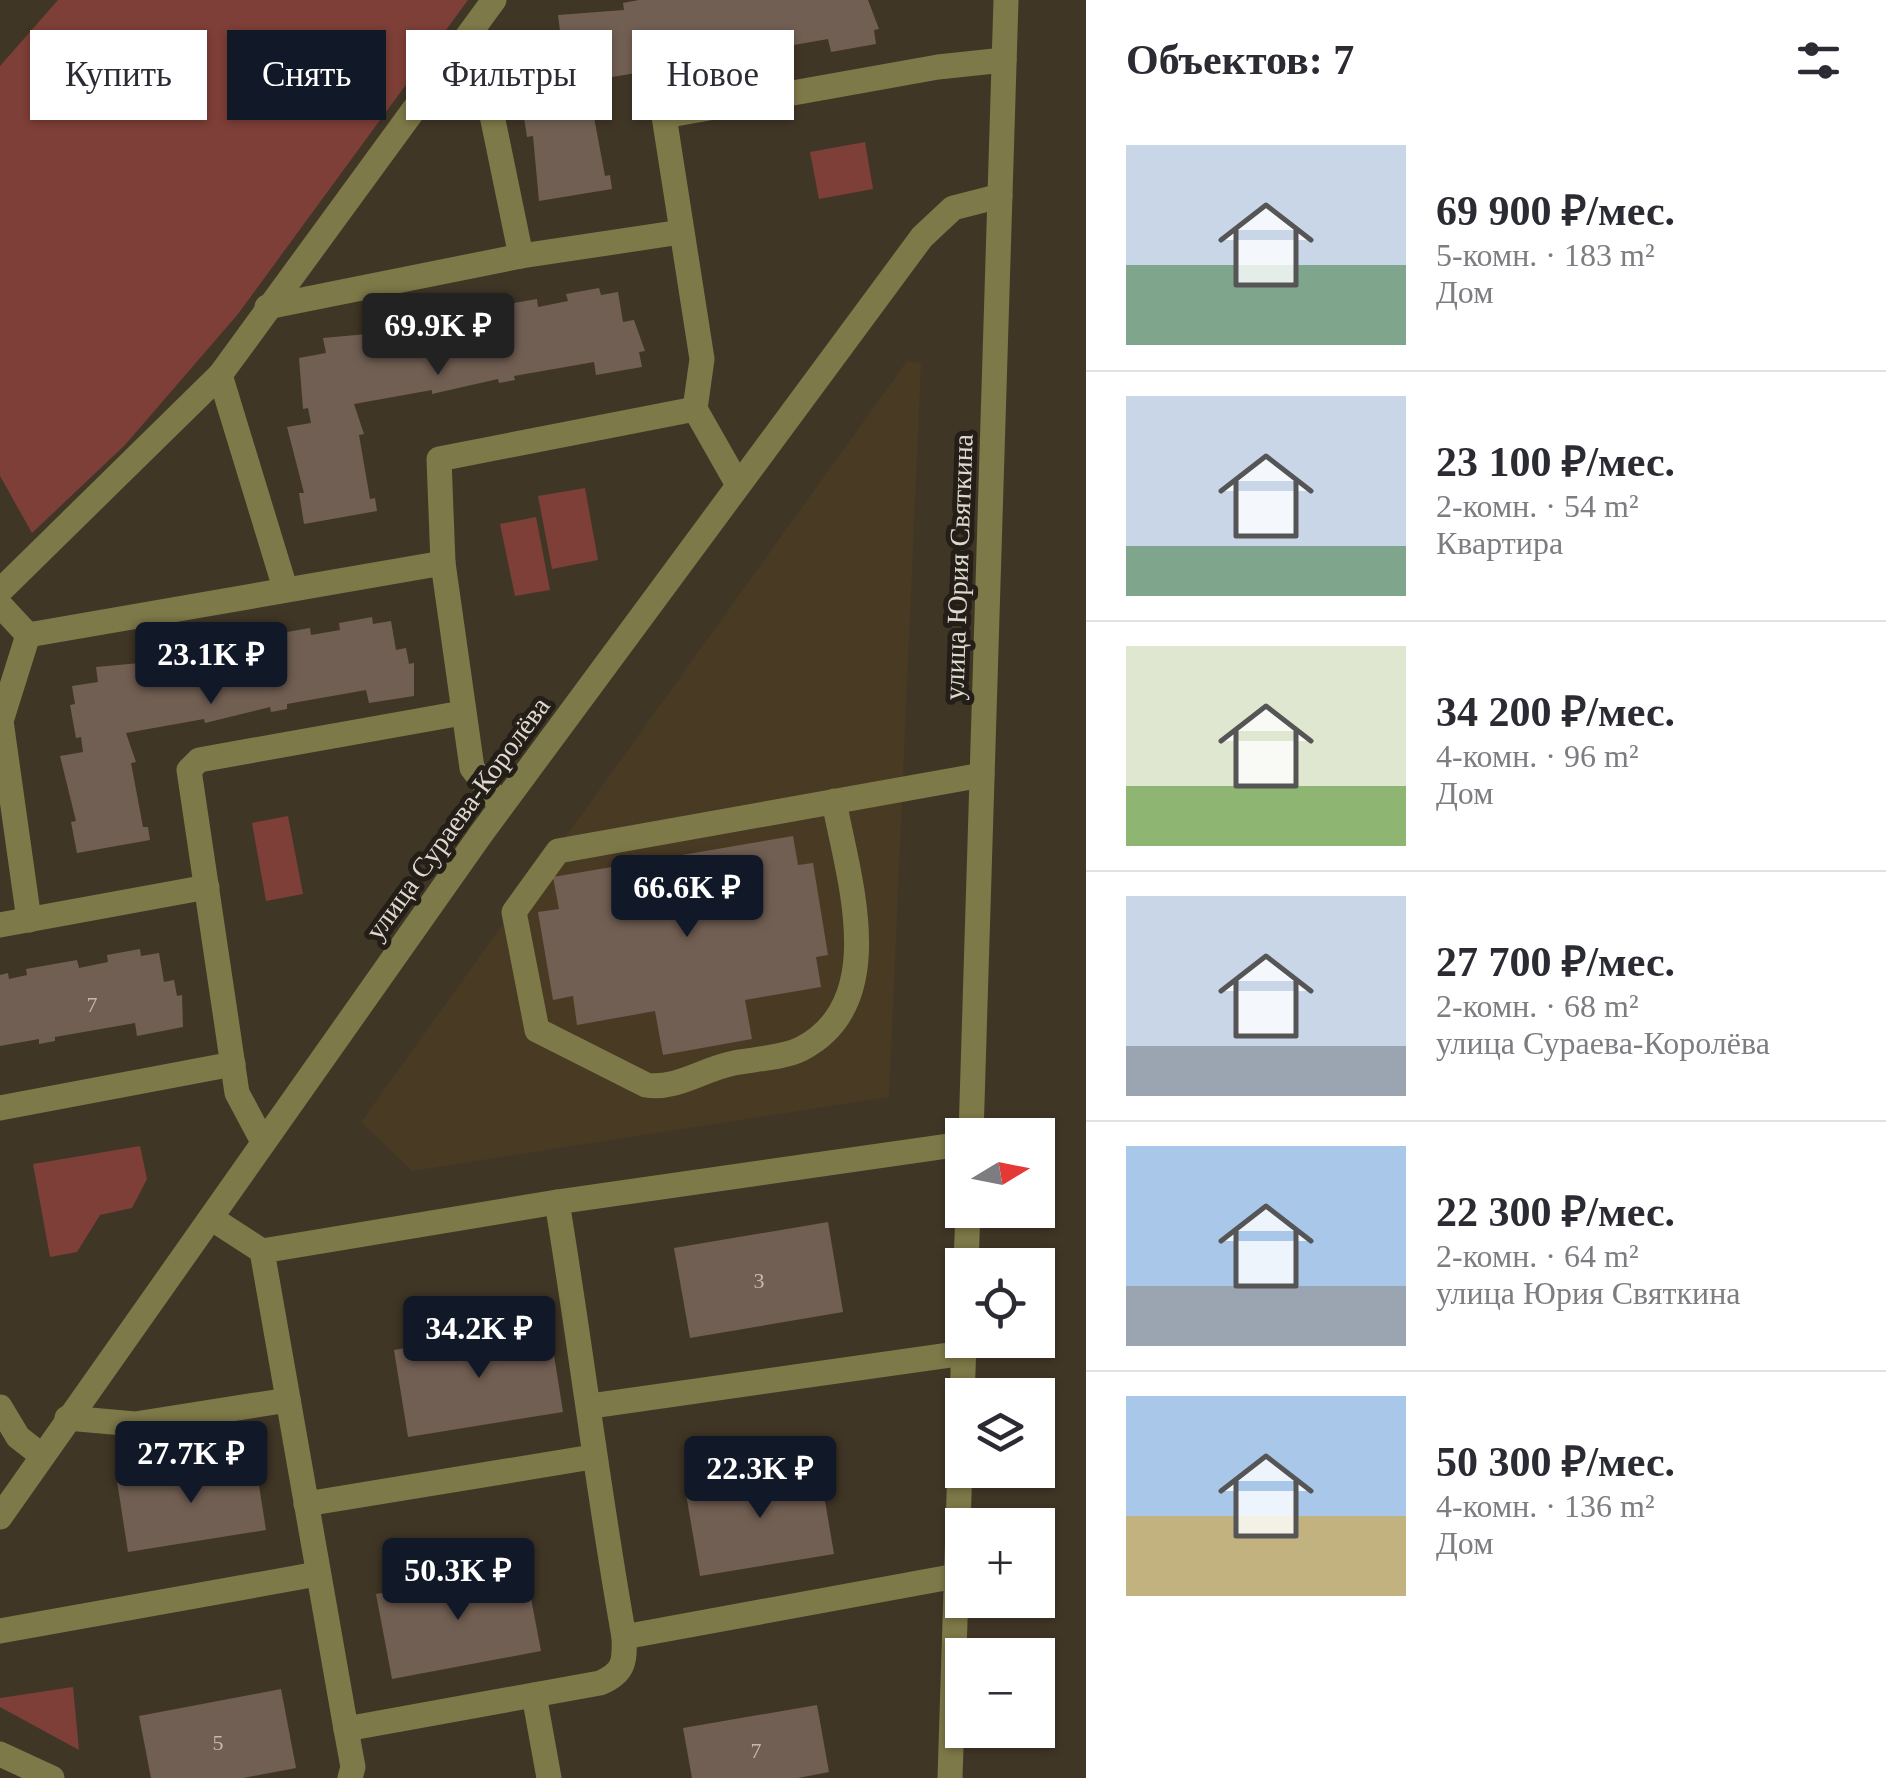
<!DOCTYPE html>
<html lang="ru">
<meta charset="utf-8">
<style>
:root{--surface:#fff;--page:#f7f7f7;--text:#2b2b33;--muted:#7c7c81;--line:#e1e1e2;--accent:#111827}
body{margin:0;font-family:Georgia,serif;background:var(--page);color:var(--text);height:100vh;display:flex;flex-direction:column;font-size:38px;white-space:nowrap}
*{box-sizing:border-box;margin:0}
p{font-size:32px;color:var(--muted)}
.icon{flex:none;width:55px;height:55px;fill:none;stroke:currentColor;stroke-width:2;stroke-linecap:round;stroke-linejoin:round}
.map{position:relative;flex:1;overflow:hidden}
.drawer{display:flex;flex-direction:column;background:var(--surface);width:800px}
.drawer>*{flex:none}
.top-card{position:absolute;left:30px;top:30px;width:905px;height:90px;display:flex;gap:20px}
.needle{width:65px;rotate:80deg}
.buttons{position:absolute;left:945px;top:1118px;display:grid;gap:20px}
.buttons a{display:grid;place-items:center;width:110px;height:110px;border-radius:0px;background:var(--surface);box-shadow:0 2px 8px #0004;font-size:50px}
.price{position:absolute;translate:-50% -85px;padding:0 22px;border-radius:10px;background:var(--accent);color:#fff;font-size:32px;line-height:65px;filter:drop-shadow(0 2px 5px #0008)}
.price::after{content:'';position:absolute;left:50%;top:60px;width:30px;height:22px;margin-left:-15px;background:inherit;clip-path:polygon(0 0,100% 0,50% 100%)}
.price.selected{background:#222;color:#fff}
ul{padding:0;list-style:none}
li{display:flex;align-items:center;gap:30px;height:250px;padding:0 40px}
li+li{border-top:2px solid var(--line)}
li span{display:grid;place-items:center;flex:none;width:280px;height:200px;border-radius:0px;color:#555}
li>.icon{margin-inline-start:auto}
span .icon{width:120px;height:120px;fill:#fffc;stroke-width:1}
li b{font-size:42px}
h2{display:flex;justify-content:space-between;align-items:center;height:120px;padding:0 40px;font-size:42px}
.pill{padding:0 35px;border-radius:0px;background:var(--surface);box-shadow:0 2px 8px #0004;font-size:35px;line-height:90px}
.pill.selected{background:var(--accent);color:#fff}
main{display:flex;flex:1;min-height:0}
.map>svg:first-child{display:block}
.built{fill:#493a24}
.green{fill:#7d3f37}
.building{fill:#725f53}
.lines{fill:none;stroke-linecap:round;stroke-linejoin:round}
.minor{stroke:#7e7948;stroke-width:25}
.labels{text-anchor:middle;stroke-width:10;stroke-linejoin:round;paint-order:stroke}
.number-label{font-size:22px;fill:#c3baaf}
.street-label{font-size:28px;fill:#ded8ce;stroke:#231e17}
</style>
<main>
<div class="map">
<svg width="1086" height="1778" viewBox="0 0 1086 1778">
<rect width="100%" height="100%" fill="#403626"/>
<polygon class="built" points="907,361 921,363 889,1097 412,1171 361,1122"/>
<g class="green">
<polygon points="58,0 468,0 238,314 125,445 32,533 0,476 0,66"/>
<polygon points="865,142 873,189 819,199 810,152"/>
<polygon points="585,488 598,560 552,569 538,496"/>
<polygon points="536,517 550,590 515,596 500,524"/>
<polygon points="288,816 303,894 266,901 252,823"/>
<polygon points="140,1146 147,1179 132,1208 100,1215 77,1252 50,1257 33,1164"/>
<polygon points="73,1687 79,1750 0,1707 0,1698"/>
</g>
<g class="building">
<polygon points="639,0 868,0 879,29 874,30 876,44 831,52 828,39 748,53 749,58 733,61 732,56 667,72 666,68 588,81 598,111 593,112 605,176 610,175 612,189 539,201 533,136 527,137 522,105 545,101 532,53 536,52 534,35 560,31 558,15 624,10 623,3"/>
<polygon points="599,288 601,295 618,292 623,322 634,320 645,351 639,352 642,367 596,375 594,362 514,376 515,380 499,383 498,379 432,394 432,390 354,404 364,434 359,435 370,499 375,498 377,511 304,524 299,493 304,493 287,427 311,423 308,408 303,409 299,358 326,353 323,338 389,332 388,325 440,316 441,323 468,313 469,318 487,315 486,308 537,299 538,307 568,301 566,294"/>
<polygon points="372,617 373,624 391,621 396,650 406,648 409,664 414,663 414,696 369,703 366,690 287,704 287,709 271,712 270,707 205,723 204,719 126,733 136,762 131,763 143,827 148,827 150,840 77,853 71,822 76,821 60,756 83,752 81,737 76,738 70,705 75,704 72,686 98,682 96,667 162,661 161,654 212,645 213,651 228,649 227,644 259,643 258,637 310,628 311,635 340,630 339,623"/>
<polygon points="793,836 798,865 813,863 828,955 816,957 821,987 745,1000 752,1039 663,1055 655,1011 577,1025 573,996 553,1000 538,912 559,909 553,877"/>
<polygon points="140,949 141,956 159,953 164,982 174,980 177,996 182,995 183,1027 137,1036 135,1023 55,1037 55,1041 39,1044 39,1039 0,1046 0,975 8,973 9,979 27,975 26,969 77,960 79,968 108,962 107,955"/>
<polygon points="828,1222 843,1312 690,1338 674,1248"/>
<polygon points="549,1324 563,1412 408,1437 394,1350"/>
<polygon points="255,1460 266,1530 128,1552 117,1481"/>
<polygon points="819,1466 834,1554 700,1576 685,1488"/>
<polygon points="525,1567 541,1651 392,1679 376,1594"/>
<polygon points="281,1689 296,1768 243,1778 151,1778 139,1716"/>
<polygon points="817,1705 829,1772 798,1778 692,1778 683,1728"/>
</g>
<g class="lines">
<g class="minor">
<polyline points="474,28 521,256"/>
<polyline points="267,307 521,256 681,232"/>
<polyline points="220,375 285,588"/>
<polyline points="695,409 702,359 664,116 938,67 1004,60"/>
<polyline points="0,591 220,375 494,0"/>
<polyline points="0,605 28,635 443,563"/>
<polyline points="28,635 1,721 29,920"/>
<path d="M834,801C848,877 891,1003 801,1049C783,1058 754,1059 734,1063C703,1069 676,1090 646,1085L537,1030L514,912L558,851L982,775"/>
<polyline points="501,806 472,768 443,563 439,459 695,409 737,483"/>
<polyline points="0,925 207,887"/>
<polyline points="0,1108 233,1064"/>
<polyline points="971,1135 1006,0"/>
<polyline points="262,1140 237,1093 189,770 199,760 462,713"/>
<path d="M557,1202C581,1347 598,1492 624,1637L956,1576"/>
<polyline points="211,1218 262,1251 557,1202 962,1144"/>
<path d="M262,1251L346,1729L600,1683C624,1673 625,1662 624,1637"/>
<polyline points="966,1265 968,1210"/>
<polyline points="591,1406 964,1353"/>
<polyline points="0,1407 18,1437 41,1455"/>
<polyline points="67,1418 135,1424 288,1400"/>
<polyline points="306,1504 592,1457"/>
<polyline points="0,1517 481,834 922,237 953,208 1000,196"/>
<polyline points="0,1631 317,1574"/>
<polyline points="534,1695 549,1778"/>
<polyline points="346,1729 353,1767 350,1778"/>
<polyline points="0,1754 52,1778"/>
<polyline points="950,1778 964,1340"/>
</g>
</g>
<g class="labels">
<g class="number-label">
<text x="92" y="1012">7</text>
<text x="759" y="1288">3</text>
<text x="218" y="1750">5</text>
<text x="756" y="1758">7</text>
</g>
<g class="street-label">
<text transform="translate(958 567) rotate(-88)" y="10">улица Юрия Святкина</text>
<text transform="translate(457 818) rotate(-54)" y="10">улица Сураева-Королёва</text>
</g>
</g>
</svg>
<div class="buttons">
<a><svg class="needle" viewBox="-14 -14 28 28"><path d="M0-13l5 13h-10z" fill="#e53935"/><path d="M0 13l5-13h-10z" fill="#7c7c81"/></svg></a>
<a><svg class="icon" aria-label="locate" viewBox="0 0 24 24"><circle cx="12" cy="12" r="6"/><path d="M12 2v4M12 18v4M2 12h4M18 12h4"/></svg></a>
<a><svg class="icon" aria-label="layers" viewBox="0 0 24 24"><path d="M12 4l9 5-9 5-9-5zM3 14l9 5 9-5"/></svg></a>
<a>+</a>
<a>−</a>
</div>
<b class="price selected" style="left:438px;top:378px">69.9K ₽</b>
<b class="price" style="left:211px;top:707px">23.1K ₽</b>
<b class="price" style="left:687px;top:940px">66.6K ₽</b>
<b class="price" style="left:479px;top:1381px">34.2K ₽</b>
<b class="price" style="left:191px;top:1506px">27.7K ₽</b>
<b class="price" style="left:760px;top:1521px">22.3K ₽</b>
<b class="price" style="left:458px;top:1623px">50.3K ₽</b>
<div class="top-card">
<a class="pill">Купить</a>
<a class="pill selected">Снять</a>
<a class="pill">Фильтры</a>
<a class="pill">Новое</a>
</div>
</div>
<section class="drawer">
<h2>Объектов: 7<svg class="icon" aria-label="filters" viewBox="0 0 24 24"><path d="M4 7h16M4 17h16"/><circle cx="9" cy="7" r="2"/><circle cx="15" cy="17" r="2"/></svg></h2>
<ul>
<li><span style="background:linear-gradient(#c9d6e8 60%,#7fa58c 0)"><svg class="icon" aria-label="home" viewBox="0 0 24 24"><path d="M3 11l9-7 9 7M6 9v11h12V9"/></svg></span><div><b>69 900 ₽/мес.</b><p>5-комн. · 183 m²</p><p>Дом</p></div></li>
<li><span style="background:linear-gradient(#c9d6e8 75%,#7fa58c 0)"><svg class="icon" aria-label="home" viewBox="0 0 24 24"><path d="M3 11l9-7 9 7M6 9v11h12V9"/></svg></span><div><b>23 100 ₽/мес.</b><p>2-комн. · 54 m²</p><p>Квартира</p></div></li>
<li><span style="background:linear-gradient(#dfe7d0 70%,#8fb573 0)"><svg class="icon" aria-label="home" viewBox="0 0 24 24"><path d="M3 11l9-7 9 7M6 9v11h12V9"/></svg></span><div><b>34 200 ₽/мес.</b><p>4-комн. · 96 m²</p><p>Дом</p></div></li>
<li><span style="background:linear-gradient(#c9d6e8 75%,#9aa5b1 0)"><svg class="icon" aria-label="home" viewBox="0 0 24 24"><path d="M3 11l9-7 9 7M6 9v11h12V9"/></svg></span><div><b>27 700 ₽/мес.</b><p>2-комн. · 68 m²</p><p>улица Сураева-Королёва</p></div></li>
<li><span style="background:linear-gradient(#a9c7e8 70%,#9aa5b1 0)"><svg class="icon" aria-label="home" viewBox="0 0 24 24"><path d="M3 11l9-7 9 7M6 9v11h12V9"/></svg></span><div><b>22 300 ₽/мес.</b><p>2-комн. · 64 m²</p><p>улица Юрия Святкина</p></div></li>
<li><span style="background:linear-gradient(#a9c7e8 60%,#c2b280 0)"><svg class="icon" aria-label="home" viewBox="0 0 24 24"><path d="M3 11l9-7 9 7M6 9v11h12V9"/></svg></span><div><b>50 300 ₽/мес.</b><p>4-комн. · 136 m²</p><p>Дом</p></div></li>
</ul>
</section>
</main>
